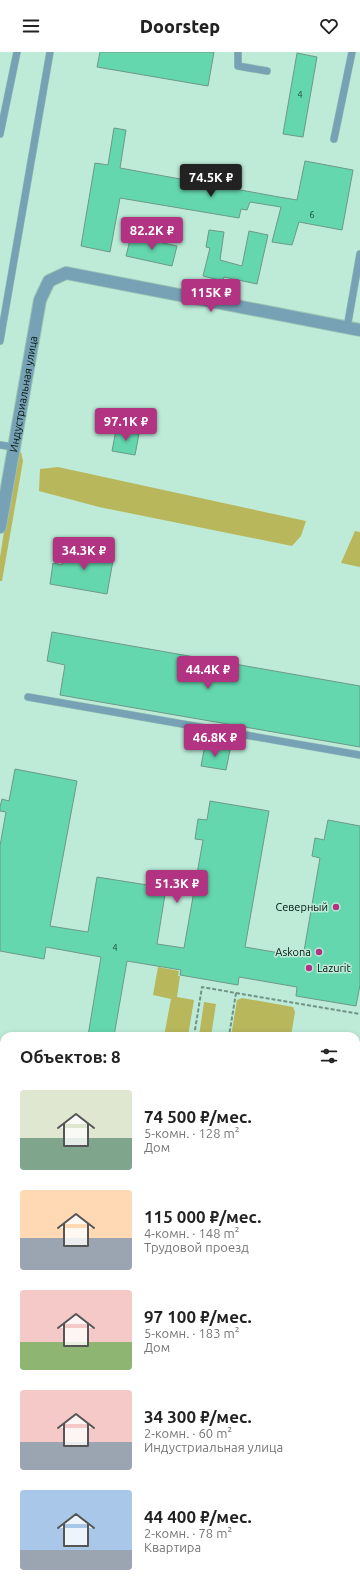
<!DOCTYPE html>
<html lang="ru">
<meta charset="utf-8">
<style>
:root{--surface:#fff;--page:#f6f6f6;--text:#222;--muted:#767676;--accent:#b23381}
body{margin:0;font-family:Ubuntu,sans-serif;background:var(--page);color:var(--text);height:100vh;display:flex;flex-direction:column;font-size:15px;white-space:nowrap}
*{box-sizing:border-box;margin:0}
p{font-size:13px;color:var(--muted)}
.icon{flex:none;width:22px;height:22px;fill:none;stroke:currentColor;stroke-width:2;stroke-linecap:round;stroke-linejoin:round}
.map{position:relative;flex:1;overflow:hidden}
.drawer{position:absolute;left:0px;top:980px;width:360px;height:556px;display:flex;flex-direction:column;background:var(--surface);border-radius:12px 12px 0 0;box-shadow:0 2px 6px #0003}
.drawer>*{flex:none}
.price{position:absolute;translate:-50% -34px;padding:0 9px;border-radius:4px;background:var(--accent);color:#fff;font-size:13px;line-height:26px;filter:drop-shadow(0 1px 2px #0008)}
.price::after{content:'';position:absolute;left:50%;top:24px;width:12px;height:9px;margin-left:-6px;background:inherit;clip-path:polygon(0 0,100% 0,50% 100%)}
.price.selected{background:#222;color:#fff}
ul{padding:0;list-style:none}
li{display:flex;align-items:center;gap:12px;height:100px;padding:0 20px}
li span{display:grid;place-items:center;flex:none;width:112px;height:80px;border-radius:4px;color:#555}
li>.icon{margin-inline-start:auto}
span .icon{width:48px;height:48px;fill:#fffc;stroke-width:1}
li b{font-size:17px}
h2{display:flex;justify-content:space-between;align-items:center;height:48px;padding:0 20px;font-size:17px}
header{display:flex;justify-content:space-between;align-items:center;height:52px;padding:0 20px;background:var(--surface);font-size:18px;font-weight:800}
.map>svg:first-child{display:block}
.green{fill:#b9b75c}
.building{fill:#64d7ae;stroke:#6d9987}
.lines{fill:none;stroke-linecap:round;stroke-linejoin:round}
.lane-casing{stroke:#9cc4b4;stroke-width:8}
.street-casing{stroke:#9cc4b4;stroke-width:14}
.primary-casing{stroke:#9cc4b4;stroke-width:14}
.path{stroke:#719385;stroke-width:2;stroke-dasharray:4 2;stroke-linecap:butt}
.lane{stroke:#77a2b5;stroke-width:7}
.street{stroke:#77a2b5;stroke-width:12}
.primary{stroke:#226b86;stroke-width:12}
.poi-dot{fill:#b23381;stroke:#bdebd8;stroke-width:1.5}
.labels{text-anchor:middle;stroke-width:3;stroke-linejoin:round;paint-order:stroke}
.number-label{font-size:9px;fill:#1c4536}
.street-label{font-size:11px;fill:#04140e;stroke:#bdebd8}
.poi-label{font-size:11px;fill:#04140e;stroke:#bdebd8;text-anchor:end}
</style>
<header><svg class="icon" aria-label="menu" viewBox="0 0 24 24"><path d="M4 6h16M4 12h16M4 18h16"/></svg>Doorstep<svg class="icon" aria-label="heart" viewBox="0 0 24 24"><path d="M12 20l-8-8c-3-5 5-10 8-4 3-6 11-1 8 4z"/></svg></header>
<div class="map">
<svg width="360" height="1536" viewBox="0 0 360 1536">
<rect width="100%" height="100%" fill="#bdebd8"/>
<g class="green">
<polygon points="21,400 23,409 2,529 0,529 0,505 16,404"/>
<polygon points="58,415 306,469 301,484 292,494 99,455 39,439 40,417"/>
<polygon points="355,479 360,480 360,515 341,511"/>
<polygon points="158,915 179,919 178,924 180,924 177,945 194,948 188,984 164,984 171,947 153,943"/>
<polygon points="242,946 293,955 295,960 291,984 231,984 237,948"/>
<polygon points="204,950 216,952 211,984 199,984"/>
</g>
<g class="building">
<polygon points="100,0 214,0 208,34 97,15"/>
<polygon points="297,1 317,5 303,85 283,82"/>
<polygon points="114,76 126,78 120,116 279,145 297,148 305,109 353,118 342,178 299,170 292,193 272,190 281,155 250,150 247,158 241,157 239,166 120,146 110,200 81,194 95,111 108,113"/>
<polygon points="209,178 224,180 220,208 242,214 249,179 268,183 257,232 224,225 223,229 203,224 210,196 206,195"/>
<polygon points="131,184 177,194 172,214 126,204"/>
<polygon points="116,378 139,382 135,403 112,399"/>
<polygon points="66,495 114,503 107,542 50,532 53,511 62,513"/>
<polygon points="52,580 360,634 360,695 60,643 65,613 47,609"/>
<polygon points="205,693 230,698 226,718 201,714"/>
<polygon points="15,717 77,729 50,874 88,880 97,825 166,836 157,892 184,896 203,788 195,787 198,767 207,768 210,749 269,759 245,895 303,905 320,806 312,804 315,786 324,788 328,768 360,774 360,933 356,954 296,944 297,935 239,925 238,933 180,923 181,918 127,909 114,984 88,984 101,905 46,895 44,907 0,899 0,794 6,760 0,759 0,755 2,747 9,749"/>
</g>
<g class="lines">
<g class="lane-casing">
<g id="lane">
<polyline points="238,0 238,14 267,19"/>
<polyline points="0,82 17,0"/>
<polyline points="334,87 352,0"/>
<polyline points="347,276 360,202"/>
<polyline points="0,289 50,0"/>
<polyline points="0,393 14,395"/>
<polyline points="28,645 360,703"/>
<polyline points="356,1170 360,1171"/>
<polyline points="356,1273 360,1274"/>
<polyline points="0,1327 4,1328"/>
<polyline points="356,1336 360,1338"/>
<polyline points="356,1422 360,1425"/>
</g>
</g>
<g class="street-casing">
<g id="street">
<path id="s1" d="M0,475L40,248L49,229L66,221L360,278"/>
<polyline points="0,1490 4,1466"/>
<polyline points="114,1536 115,1532"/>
<polyline points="235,1536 236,1532"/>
<polyline points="302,1536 303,1532"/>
</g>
</g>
<g class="primary-casing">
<g id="primary">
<polyline points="0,1144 4,1145"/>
<polyline points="0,1178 4,1178"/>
<polyline points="356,1206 360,1207"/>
<polyline points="356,1236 360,1237"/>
</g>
</g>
<g class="path">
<polyline points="236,941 360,962"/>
<polyline points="194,984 202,935 236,941 229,984"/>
<polyline points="0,1123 4,1124"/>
<polyline points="356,1187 360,1188"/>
<polyline points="0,1197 4,1198"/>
<polyline points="356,1259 360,1260"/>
</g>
<use href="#lane" class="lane"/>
<use href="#street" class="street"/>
<use href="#primary" class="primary"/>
</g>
<g class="poi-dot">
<circle cx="336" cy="855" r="4"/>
<circle cx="319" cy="900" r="4"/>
<circle cx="309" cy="916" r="4"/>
</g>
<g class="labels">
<g class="number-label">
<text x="300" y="46">4</text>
<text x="312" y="166">6</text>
<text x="115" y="899">4</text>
</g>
<g class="street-label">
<text dy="4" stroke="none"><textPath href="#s1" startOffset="135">Индустриальная улица</textPath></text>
</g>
<g class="poi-label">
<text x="328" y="859">Северный</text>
<text x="311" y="904">Askona</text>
<text x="317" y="920" text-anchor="start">Lazurit</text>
</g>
</g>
</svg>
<b class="price selected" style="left:211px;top:146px">74.5K ₽</b>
<b class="price" style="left:152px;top:199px">82.2K ₽</b>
<b class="price" style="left:211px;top:261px">115K ₽</b>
<b class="price" style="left:126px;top:390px">97.1K ₽</b>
<b class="price" style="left:84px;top:519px">34.3K ₽</b>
<b class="price" style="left:208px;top:638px">44.4K ₽</b>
<b class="price" style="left:215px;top:706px">46.8K ₽</b>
<b class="price" style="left:177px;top:852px">51.3K ₽</b>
<section class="drawer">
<h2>Объектов: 8<svg class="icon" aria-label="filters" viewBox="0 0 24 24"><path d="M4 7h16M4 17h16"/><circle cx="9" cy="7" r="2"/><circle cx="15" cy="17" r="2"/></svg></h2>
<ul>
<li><span style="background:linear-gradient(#dfe7d0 60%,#7fa58c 0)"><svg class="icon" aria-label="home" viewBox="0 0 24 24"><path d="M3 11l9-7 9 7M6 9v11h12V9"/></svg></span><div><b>74 500 ₽/мес.</b><p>5-комн. · 128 m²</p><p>Дом</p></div></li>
<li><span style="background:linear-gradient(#ffd9b3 60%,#9aa5b1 0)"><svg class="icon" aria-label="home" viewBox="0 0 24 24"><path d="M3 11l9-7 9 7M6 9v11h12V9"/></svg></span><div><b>115 000 ₽/мес.</b><p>4-комн. · 148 m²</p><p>Трудовой проезд</p></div></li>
<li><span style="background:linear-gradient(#f6c9c9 65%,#8fb573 0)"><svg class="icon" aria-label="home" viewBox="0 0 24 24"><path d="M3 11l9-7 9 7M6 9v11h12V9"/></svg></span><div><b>97 100 ₽/мес.</b><p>5-комн. · 183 m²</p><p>Дом</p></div></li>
<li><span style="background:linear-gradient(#f6c9c9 65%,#9aa5b1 0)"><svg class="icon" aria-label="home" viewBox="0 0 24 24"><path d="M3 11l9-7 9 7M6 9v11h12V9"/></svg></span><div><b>34 300 ₽/мес.</b><p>2-комн. · 60 m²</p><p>Индустриальная улица</p></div></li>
<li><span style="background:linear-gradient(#a9c7e8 75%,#9aa5b1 0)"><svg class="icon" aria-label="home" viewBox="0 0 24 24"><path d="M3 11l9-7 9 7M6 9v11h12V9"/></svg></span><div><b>44 400 ₽/мес.</b><p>2-комн. · 78 m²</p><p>Квартира</p></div></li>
</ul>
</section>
</div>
